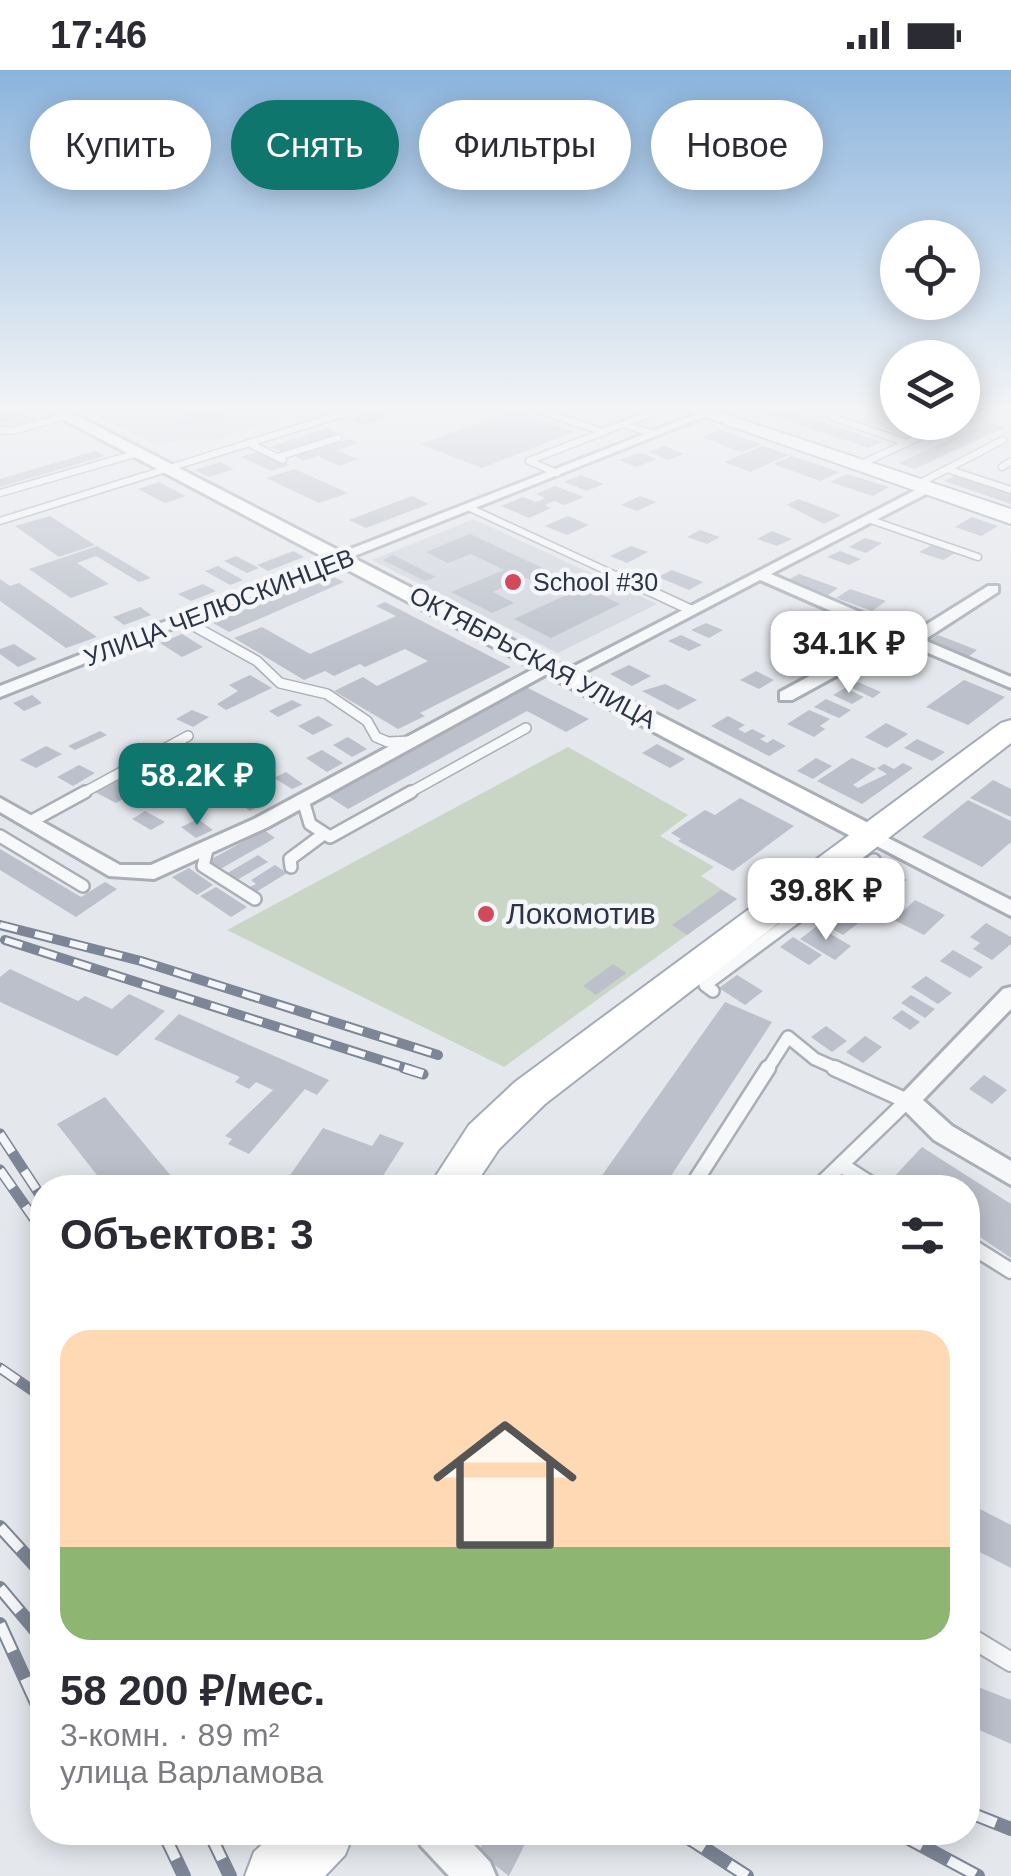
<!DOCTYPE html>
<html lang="ru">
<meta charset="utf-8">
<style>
:root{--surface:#fff;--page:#f7f7f7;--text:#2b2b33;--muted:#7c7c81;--accent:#0f766e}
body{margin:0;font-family:Helvetica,sans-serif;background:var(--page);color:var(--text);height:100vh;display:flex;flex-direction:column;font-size:38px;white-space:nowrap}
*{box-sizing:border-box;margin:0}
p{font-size:32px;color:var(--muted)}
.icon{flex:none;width:55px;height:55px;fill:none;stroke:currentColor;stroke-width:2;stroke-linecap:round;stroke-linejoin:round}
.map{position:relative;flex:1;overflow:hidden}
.details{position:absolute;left:30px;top:1105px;width:950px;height:670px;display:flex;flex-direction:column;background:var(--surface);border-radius:40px;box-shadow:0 5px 25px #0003}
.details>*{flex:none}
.top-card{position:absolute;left:30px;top:30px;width:952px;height:90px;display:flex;gap:20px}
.buttons{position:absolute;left:880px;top:150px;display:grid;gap:20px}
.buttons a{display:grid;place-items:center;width:100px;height:100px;border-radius:50%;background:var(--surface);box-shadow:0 5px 25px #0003;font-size:50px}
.price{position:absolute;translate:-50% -85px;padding:0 22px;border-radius:20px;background:#fff;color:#222;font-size:32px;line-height:65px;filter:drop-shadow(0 2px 5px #0008)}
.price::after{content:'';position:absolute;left:50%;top:60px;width:30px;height:22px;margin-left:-15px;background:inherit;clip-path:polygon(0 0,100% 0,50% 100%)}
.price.active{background:var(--accent);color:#fff}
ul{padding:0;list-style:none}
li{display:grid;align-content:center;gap:20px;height:530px;padding:0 30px}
li span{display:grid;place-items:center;height:310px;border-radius:30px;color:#555}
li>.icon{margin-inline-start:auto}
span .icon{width:180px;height:180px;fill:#fffc;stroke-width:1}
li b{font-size:42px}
h2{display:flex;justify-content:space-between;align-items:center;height:120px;padding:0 30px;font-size:42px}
.tag{padding:0 35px;border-radius:45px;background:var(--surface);box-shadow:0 5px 25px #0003;font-size:35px;line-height:90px}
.tag.active{background:var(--accent);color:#fff}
.status{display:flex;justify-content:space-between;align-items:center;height:70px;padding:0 50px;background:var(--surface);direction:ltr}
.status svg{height:28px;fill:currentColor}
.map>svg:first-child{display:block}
.built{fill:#d2d6de}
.green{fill:#c9d6c5}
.building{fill:#bbc0ca}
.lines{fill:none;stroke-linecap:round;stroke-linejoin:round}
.lane-far4-casing{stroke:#a9aeb7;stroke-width:9}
.lane-far3-casing{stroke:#a9aeb7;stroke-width:12}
.lane-far2-casing{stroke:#a9aeb7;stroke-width:16}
.lane-far1-casing{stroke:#a9aeb7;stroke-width:19}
.lane-casing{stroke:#a9aeb7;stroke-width:22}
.street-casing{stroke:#a9aeb7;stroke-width:6}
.secondary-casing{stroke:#a9aeb7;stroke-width:6}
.primary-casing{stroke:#a3abb8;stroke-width:4}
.lane-far4{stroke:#f7f8fa;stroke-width:6}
.lane-far3{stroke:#f7f8fa;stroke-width:9}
.lane-far2{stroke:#f7f8fa;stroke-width:11}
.lane-far1{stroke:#f7f8fa;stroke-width:14}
.lane{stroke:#f7f8fa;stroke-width:18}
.street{fill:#f7f8fa;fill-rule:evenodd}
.secondary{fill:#fff;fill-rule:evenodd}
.primary{fill:#fff;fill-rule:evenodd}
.rail-far2-casing{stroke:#7d8696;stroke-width:10}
.rail-far1-casing{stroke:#7d8696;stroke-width:11}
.rail-casing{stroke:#7d8696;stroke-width:14}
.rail-far2{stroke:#f4f6f9;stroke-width:6;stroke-dasharray:18;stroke-linecap:butt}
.rail-far1{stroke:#f4f6f9;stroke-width:8;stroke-dasharray:22;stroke-linecap:butt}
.rail{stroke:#f4f6f9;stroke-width:10;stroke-dasharray:30;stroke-linecap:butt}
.poi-dot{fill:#d1495b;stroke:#f4f6f9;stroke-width:4}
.labels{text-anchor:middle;stroke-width:9;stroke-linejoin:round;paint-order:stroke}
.far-poi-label{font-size:25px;fill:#2b3445;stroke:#f4f6f9;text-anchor:start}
.far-street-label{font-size:25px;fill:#2b3445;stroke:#f4f6f9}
.poi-label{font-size:30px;fill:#2b3445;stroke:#f4f6f9;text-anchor:start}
</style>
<div class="status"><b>17:46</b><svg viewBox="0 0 49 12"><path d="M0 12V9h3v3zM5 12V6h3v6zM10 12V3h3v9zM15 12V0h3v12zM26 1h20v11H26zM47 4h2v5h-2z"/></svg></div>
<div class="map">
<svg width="1011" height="1806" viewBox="0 0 1011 1806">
<rect width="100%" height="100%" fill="#e4e7ec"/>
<g class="built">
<polygon points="88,340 308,340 311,341 210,371 180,370 158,376"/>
<polygon points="474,449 657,534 558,583 372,490"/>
</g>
<polygon class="green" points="568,677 688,745 660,766 714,797 701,806 737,829 504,997 227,860"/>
<g class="building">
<polygon points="18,340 38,351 19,356 9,351 0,353 0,345"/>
<polygon points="176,340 203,343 213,340 229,348 181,355 172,350 188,346"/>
<polygon points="757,340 796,340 791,342 882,372 868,378"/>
<polygon points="377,341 390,346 362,355 349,349"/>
<polygon points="513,341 574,362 482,398 420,374"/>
<polygon points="989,352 1005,357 915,399 898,393"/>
<polygon points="326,358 340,364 284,383 270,377"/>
<polygon points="720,360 761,374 742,382 701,367"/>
<polygon points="349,369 359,373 337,380 358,389 339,396 318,386 303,391 296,386"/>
<polygon points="665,376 684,384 668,390 649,382"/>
<polygon points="763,376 789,385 750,402 724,392"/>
<polygon points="96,381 105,386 0,417 0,409"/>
<polygon points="259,381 290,395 271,401 241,387"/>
<polygon points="640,383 657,389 636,397 619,390"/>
<polygon points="792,386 810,392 839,402 820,411 773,394"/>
<polygon points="220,392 234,399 209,407 195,400"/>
<polygon points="295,399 348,423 319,433 266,408"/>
<polygon points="847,404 889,417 873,426 830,412"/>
<polygon points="581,405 604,414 587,421 564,412"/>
<polygon points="956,405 1011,423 1011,434 944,411"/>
<polygon points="159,412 186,426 165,433 138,419"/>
<polygon points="555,416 584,427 565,435 554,431 545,435 551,438 529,448 501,436 523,427 536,432 545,428 536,424"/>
<polygon points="412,426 429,434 366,458 349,450"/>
<polygon points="640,426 656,432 637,441 621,435"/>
<polygon points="798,429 841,445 824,454 787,435"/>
<polygon points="50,446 95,475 59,487 15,456"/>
<polygon points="568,446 589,455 567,465 545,456"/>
<polygon points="972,447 998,456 981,466 955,457"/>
<polygon points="700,460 720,467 707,474 687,467"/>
<polygon points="772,461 792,469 777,476 757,469"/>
<polygon points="470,464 620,534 551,568 514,549 564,526 526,508 493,522 514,533 492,543 451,522 504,500 471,484 448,493 426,482"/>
<polygon points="865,468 882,473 866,483 849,477"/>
<polygon points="934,474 957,482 943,490 919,482"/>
<polygon points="97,476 151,508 139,512 96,486 77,493 109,514 71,528 29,499"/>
<polygon points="631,476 648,482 627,493 610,486"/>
<polygon points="293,481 304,487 268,501 257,495"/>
<polygon points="840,481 861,489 849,495 827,487"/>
<polygon points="393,485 436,507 425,511 383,490"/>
<polygon points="236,486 259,498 247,503 224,491"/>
<polygon points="218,496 243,510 230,515 205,501"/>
<polygon points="672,500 703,512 689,520 658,507"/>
<polygon points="328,504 344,512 229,562 213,553"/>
<polygon points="799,504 838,518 828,525 788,510"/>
<polygon points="0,509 10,516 19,513 97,567 66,578 0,531"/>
<polygon points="203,514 216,521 191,531 178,524"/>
<polygon points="850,519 886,531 872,541 836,528"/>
<polygon points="385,532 511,597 420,643 425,646 398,659 334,621 363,607 377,616 428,591 405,579 365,597 360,594 334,606 325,601 304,610 234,568 262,557 310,584 396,546 376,536"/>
<polygon points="140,537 151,545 124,555 113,547"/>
<polygon points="706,553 723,560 709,568 691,560"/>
<polygon points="843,556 861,563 847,571 829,563"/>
<polygon points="182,564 203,577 182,587 160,573"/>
<polygon points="681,565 702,575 689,581 668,571"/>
<polygon points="938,565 977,580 968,587 928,572"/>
<polygon points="14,574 37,589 18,597 0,584 0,579"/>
<polygon points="906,582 927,591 917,597 895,588"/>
<polygon points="629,595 651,606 632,616 610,604"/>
<polygon points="756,601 774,610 759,619 740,610"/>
<polygon points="250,605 272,618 226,640 217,634 238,621 229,615"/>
<polygon points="964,610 1005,627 968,655 926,637"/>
<polygon points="858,612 881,622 873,628 850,617"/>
<polygon points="665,614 697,630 678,640 642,621"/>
<polygon points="526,617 589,649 566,662 527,641 348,739 325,724"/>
<polygon points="845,618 864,627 852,634 833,625"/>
<polygon points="32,625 42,633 24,641 13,633"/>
<polygon points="826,629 851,640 839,648 814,637"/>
<polygon points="292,630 302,635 278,647 269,641"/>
<polygon points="192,640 209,647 193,657 176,649"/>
<polygon points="809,640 830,649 820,656 825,659 814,667 787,654"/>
<polygon points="318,646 333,655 313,665 298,656"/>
<polygon points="728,646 745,655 738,659 745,663 752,659 766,666 760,669 767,673 773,669 786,676 769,686 711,656"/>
<polygon points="886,653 908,664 887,678 865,667"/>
<polygon points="100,661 107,665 75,680 68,676"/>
<polygon points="348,667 367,679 352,687 333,675"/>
<polygon points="917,669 945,682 932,691 904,678"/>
<polygon points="657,674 685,689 670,698 642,683"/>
<polygon points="46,676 62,684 36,698 20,690"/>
<polygon points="192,676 210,687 184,701 166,690"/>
<polygon points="248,677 260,684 237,696 225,688"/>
<polygon points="322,680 343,693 327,702 306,688"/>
<polygon points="816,688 832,696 813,709 797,701"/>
<polygon points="852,688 876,699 853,715 858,718 887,704 877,698 884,694 894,699 903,693 913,698 862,734 817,711"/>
<polygon points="156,691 169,701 149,710 137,700"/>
<polygon points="79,695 95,703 73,716 57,707"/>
<polygon points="286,702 303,714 292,719 274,708"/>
<polygon points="117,709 138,720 116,733 95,722"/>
<polygon points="993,710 1011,719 1011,747 970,728"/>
<polygon points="251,721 267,732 250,741 234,730"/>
<polygon points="194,723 205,730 187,739 176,732"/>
<polygon points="740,728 794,756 733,801 678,771 681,769 671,763 705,740 715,745"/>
<polygon points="968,730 1011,751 1011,772 982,797 922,767"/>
<polygon points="145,741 165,752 151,760 132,749"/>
<polygon points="198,749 213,760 196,768 181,757"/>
<polygon points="264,760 275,768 215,802 208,796 212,794 208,791"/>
<polygon points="0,779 81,827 105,812 117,819 76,847 0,800"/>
<polygon points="258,785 268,792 235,811 226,804"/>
<polygon points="275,795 287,803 256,822 250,817 256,814 251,810"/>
<polygon points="882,796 907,810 896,818 872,805"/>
<polygon points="189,798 213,815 197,825 172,807"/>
<polygon points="866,809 900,828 880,845 845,826"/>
<polygon points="216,817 247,837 231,847 200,826"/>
<polygon points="721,820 737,829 687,865 672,855"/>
<polygon points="915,830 945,845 924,865 894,850"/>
<polygon points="830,833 861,851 843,865 812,847"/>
<polygon points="986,853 1011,867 1011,874 992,890 973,879 980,873 970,867"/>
<polygon points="817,856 851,876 835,890 800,869"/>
<polygon points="793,867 822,885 809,895 780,877"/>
<polygon points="953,880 983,897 970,908 940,891"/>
<polygon points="613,894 626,903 596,925 583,916"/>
<polygon points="10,899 78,931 85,926 112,939 129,924 165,941 117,986 0,932 0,907"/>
<polygon points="737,905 763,921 745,935 719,918"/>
<polygon points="926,906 952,923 938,934 911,917"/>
<polygon points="911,925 935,939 925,948 901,933"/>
<polygon points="725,932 772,952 663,1118 593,1118"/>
<polygon points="902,940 920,952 910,960 892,948"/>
<polygon points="179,944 329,1010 317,1025 305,1019 249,1084 228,1074 232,1069 225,1066 273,1020 256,1012 249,1019 235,1012 240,1007 154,969"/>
<polygon points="826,956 847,971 832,982 811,967"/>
<polygon points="865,966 882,977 863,993 846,982"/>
<polygon points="984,1005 1007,1020 992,1034 969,1019"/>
<polygon points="105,1027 176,1112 167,1118 107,1118 57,1054"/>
<polygon points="323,1058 372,1076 380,1064 404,1073 375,1118 302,1118 286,1111"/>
<polygon points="922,1077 1011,1134 1011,1188 968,1159 968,1118 905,1118 892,1109"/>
<polygon points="968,1433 1011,1455 1011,1498 968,1476"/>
<polygon points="968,1613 1011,1630 1011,1674 968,1655"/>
<polygon points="489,1762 531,1762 509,1806 478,1782"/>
</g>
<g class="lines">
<g class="lane-far4-casing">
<g id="lane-far4">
<polyline points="539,340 603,362 654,342 645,340"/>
<polyline points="848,340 832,347 907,373"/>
<polyline points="623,354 653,364"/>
<polyline points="0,360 12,361 66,346"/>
<polyline points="248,373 283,390"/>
<polyline points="278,387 338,368"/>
<polyline points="859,395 952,352"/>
<polyline points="1002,397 1011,391"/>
<polyline points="947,399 1011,420"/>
<polyline points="557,403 529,391 603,362"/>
<polyline points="916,415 1003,370"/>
<polyline points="0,423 138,383"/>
<polyline points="470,438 624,509"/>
<polyline points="868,449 978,487"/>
<polyline points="0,451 355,340"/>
</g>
</g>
<g class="lane-far3-casing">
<g id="lane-far3">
<polyline points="618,506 691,540"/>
<polyline points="185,551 257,591 280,613 327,624 367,651 376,667 388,672 410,671"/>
<polyline points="81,724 188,666"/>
<polyline points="407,724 526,658"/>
</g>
</g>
<g class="lane-far2-casing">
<g id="lane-far2">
<polyline points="303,730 310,754 330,767 411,722"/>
<polyline points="30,752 85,722"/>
<polyline points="0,766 83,816"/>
<polyline points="207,780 203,796 255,829"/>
<polyline points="291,797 290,789 321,766"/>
<polyline points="713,921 705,915 874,790"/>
<polyline points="767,1000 788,967 815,989 840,1000"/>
</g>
</g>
<g class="lane-far1-casing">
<g id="lane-far1">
<polyline points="841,1095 877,1118"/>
<polyline points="691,1118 768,998"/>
<polyline points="817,1118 907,1031 834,998"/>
<polyline points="968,1174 1011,1201"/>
</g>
</g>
<g class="lane-casing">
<polyline id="lane" points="968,1566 1011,1592"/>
</g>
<g class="street-casing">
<g id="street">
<polygon points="706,340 721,340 0,627 0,616"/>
<polygon points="927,414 934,418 932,421 771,504 911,564 988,516 998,516 998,522 924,570 1011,607 1011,618 900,571 792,630 780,630 780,622 886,565 760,510 573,608 567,609 559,604"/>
<polygon points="550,590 558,595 556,599 268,757 154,809 109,806 0,742 0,728 120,795 151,795 254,749"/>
<polygon points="870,759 1011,830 1011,846 863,769 860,765 863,761"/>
<polygon points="1011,917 1011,939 923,1030 952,1056 1011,1091 1011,1115 934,1070 895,1031 1003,919"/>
<polygon points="416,1762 462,1762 490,1792 496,1806 449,1806 421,1776"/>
</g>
</g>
<g class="secondary-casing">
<polygon id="secondary" points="46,340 66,340 880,759 884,765 880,771 860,771"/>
</g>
<g class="primary-casing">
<g id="primary">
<polygon points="685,340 713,340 1011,439 1011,454"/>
<polygon points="1011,650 1011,673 545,1034 499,1079 473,1118 428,1118 469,1055 515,1012 1001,653"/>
<polygon points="275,1762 354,1762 345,1785 325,1806 245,1806 254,1782"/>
</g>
</g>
<use href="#lane-far4" class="lane-far4"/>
<use href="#lane-far3" class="lane-far3"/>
<use href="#lane-far2" class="lane-far2"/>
<use href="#lane-far1" class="lane-far1"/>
<use href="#lane" class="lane"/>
<use href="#street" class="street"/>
<use href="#secondary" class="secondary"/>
<use href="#primary" class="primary"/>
<g class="rail-far2-casing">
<g id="rail-far2">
<polyline points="0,855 141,891 438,985"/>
<polyline points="5,870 412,1000"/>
</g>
</g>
<g class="rail-far1-casing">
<g id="rail-far1">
<polyline points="404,998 423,1004"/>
<polyline points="0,1064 42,1128"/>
<polyline points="0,1100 42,1160"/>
<polyline points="0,1298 42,1327"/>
</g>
</g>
<g class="rail-casing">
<g id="rail">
<polyline points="0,1457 42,1503"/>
<polyline points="0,1518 42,1568"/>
<polyline points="0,1554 42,1646"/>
<polyline points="968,1742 1011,1759"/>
<polyline points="163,1762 184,1806"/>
<polyline points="209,1762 230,1806"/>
<polyline points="679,1762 747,1806"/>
<polyline points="896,1762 978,1806"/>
</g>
</g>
<use href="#rail-far2" class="rail-far2"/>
<use href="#rail-far1" class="rail-far1"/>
<use href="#rail" class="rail"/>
</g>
<linearGradient id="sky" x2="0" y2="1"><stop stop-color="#8bb4dd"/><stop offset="0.57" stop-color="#f3f4f6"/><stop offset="1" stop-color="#f3f4f6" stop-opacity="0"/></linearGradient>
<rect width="1011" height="592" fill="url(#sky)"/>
<g class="poi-dot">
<circle cx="513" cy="512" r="10"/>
<circle cx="486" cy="844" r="10"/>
</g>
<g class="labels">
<g class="far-poi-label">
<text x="533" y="521">School #30</text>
</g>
<g class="far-street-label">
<text transform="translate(219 537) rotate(-21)" y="9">УЛИЦА ЧЕЛЮСКИНЦЕВ</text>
<text transform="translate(533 587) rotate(28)" y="9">ОКТЯБРЬСКАЯ УЛИЦА</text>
</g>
<g class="poi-label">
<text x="506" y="854">Локомотив</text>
</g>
</g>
</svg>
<div class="buttons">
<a><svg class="icon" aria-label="locate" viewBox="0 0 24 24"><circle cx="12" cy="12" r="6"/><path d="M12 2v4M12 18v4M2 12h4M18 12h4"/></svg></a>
<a><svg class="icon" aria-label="layers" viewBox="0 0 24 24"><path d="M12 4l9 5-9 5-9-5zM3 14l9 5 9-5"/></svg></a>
</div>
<b class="price" style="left:849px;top:626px">34.1K ₽</b>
<b class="price active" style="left:197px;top:758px">58.2K ₽</b>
<b class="price" style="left:826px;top:873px">39.8K ₽</b>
<div class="top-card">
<a class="tag">Купить</a>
<a class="tag active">Снять</a>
<a class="tag">Фильтры</a>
<a class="tag">Новое</a>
</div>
<section class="details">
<h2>Объектов: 3<svg class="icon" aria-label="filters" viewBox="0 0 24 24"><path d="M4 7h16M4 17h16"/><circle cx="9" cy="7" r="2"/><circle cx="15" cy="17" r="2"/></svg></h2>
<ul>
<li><span style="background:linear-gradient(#ffd9b3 70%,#8fb573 0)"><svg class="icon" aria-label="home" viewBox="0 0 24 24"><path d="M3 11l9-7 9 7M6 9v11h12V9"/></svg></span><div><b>58 200 ₽/мес.</b><p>3-комн. · 89 m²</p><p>улица Варламова</p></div></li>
</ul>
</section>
</div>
